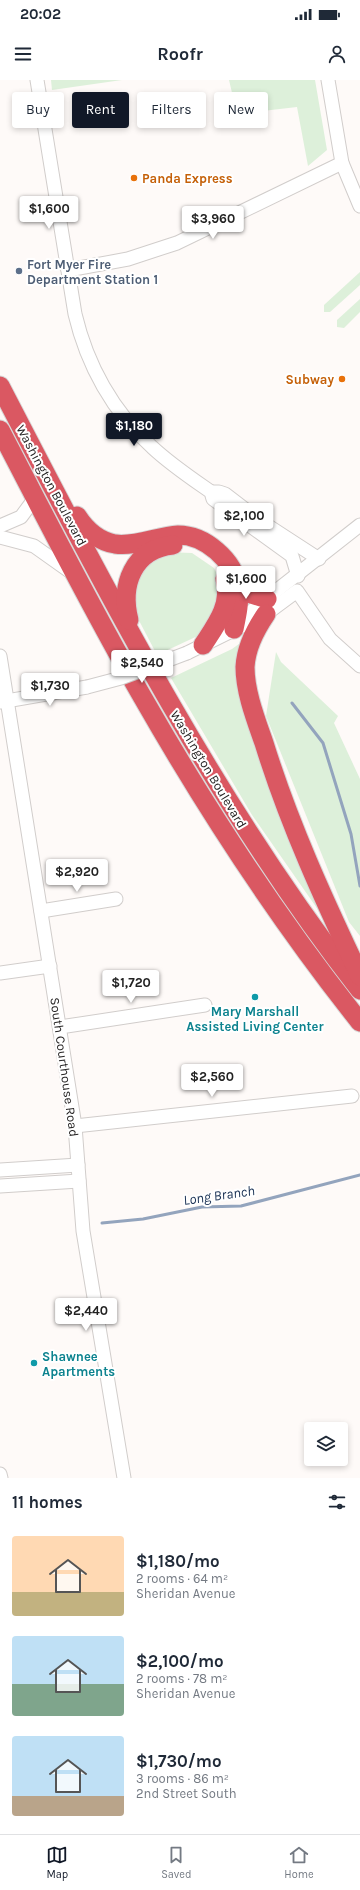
<!DOCTYPE html>
<meta charset="utf-8">
<style>
:root{--surface:#fff;--page:#f2f2f3;--text:#1f2937;--muted:#747a83;--line:#e0e1e3;--accent:#111827}
body{margin:0;font-family:Karla,sans-serif;background:var(--page);color:var(--text);height:100vh;display:flex;flex-direction:column;font-size:15px;white-space:nowrap}
*{box-sizing:border-box;margin:0}
p{font-size:13px;color:var(--muted)}
.icon{flex:none;width:22px;height:22px;fill:none;stroke:currentColor;stroke-width:2;stroke-linecap:round;stroke-linejoin:round}
.map{position:relative;height:1398px;overflow:hidden}
.details{display:flex;flex-direction:column;background:var(--surface);flex:1}
.details>*{flex:none}
.banner{position:absolute;left:12px;top:12px;width:336px;height:36px;display:flex;gap:8px}
.buttons{position:absolute;left:304px;top:1342px;display:grid;gap:8px}
.buttons a{display:grid;place-items:center;width:44px;height:44px;border-radius:4px;background:var(--surface);box-shadow:0 2px 6px #0003;font-size:20px}
.price{position:absolute;translate:-50% -34px;padding:0 9px;border-radius:4px;background:#fff;color:#222;font-size:13px;line-height:26px;filter:drop-shadow(0 1px 2px #0008)}
.price::after{content:'';position:absolute;left:50%;top:24px;width:12px;height:9px;margin-left:-6px;background:inherit;clip-path:polygon(0 0,100% 0,50% 100%)}
.price.selected{background:var(--accent);color:#fff}
ul{padding:0;list-style:none}
li{display:flex;align-items:center;gap:12px;height:100px;padding:0 12px}
li span{display:grid;place-items:center;flex:none;width:112px;height:80px;border-radius:4px;color:#555}
li>.icon{margin-inline-start:auto}
span .icon{width:48px;height:48px;fill:#fffc;stroke-width:1}
li b{font-size:17px}
h2{display:flex;justify-content:space-between;align-items:center;height:48px;padding:0 12px;font-size:17px}
.chip{padding:0 14px;border-radius:4px;background:var(--surface);box-shadow:0 2px 6px #0003;font-size:14px;line-height:36px}
.chip.selected{background:var(--accent);color:#fff}
.status{display:flex;justify-content:space-between;align-items:center;height:28px;padding:0 20px;background:var(--surface);direction:ltr}
.status svg{height:11px;fill:currentColor}
header{display:flex;justify-content:space-between;align-items:center;height:52px;padding:0 12px;background:var(--surface);font-size:18px;font-weight:700}
.tab-bar{display:flex;justify-content:space-around;align-items:center;height:56px;border-top:1px solid var(--line);background:var(--surface);font-size:11px;color:var(--muted)}
.tab-bar a{display:grid;justify-items:center;gap:2px}
.tab-bar .selected{color:var(--accent)}
.map>svg:first-child{display:block}
.green{fill:#ddf0da}
.lines{fill:none;stroke-linecap:round;stroke-linejoin:round}
.stream{stroke:#93a4bd;stroke-width:3}
.minor-casing{stroke:#d1cdcb;stroke-width:15}
.highway-casing{stroke:#d8d8d8;stroke-width:21}
.minor{stroke:#fff;stroke-width:13}
.highway{stroke:#da5862;stroke-width:19}
.minor-bridge-casing{stroke:#d1cdcb;stroke-width:15;stroke-linecap:butt}
.minor-bridge{stroke:#fff;stroke-width:13}
.food-dot{fill:#e8710a;stroke:#fff;stroke-width:1.5}
.service-dot{fill:#5c6f8a;stroke:#fff;stroke-width:1.5}
.culture-dot{fill:#0f9aa8;stroke:#fff;stroke-width:1.5}
.labels{text-anchor:middle;stroke-width:4;stroke-linejoin:round;paint-order:stroke}
.food-label{font-size:13px;font-weight:bold;fill:#c56008;stroke:#fff;text-anchor:start}
.service-label{font-size:13px;font-weight:bold;fill:#4e5e75;stroke:#fff;text-anchor:start}
.street-label{font-size:13px;fill:#262424;stroke:#fff}
.culture-label{font-size:13px;font-weight:bold;fill:#0d838f;stroke:#fff}
.water-label{font-size:14px;font-style:italic;fill:#183053;stroke:#fff}
</style>
<div class="status"><b>20:02</b><svg viewBox="0 0 49 12"><path d="M0 12V9h3v3zM5 12V6h3v6zM10 12V3h3v9zM15 12V0h3v12zM26 1h20v11H26zM47 4h2v5h-2z"/></svg></div>
<header><svg class="icon" aria-label="menu" viewBox="0 0 24 24"><path d="M4 6h16M4 12h16M4 18h16"/></svg>Roofr<svg class="icon" aria-label="person" viewBox="0 0 24 24"><circle cx="12" cy="8" r="4"/><path d="M4 21q1-7 8-7t8 7"/></svg></header>
<div class="map">
<svg width="360" height="1398" viewBox="0 0 360 1398">
<rect width="100%" height="100%" fill="#fefaf8"/>
<g class="green">
<polygon points="51,0 122,0 52,10"/>
<polygon points="229,0 315,0 327,70 308,86 297,27 237,34"/>
<polygon points="360,192 360,205 330,232 324,232 324,225"/>
<polygon points="360,219 360,232 344,248 337,247 337,240"/>
<polygon points="165,472 192,473 214,488 222,505 221,530 204,553 157,575 133,529 133,505 145,486"/>
<polygon points="250,556 240,579 330,847 252,735 171,598 232,569"/>
<polygon points="276,572 281,582 338,636 334,643 360,699 360,856 349,842 266,636"/>
</g>
<g class="lines">
<g class="stream">
<polyline points="292,623 323,663 351,754 360,806"/>
<polyline points="102,1143 143,1139 202,1127 241,1126 360,1095"/>
</g>
<g class="minor-casing">
<g id="minor">
<path d="M37,0L75,234C87,285 113,332 152,367C170,384 191,398 211,412L213,419L292,476L298,496"/>
<polyline points="328,0 342,83 360,126"/>
<polyline points="68,190 128,179 177,163 342,83"/>
<polyline points="211,412 219,412 225,414 259,440 319,479"/>
<polyline points="0,446 21,437 35,418"/>
<polyline points="0,457 34,466 72,493"/>
<polyline points="242,541 257,526 360,445"/>
<polyline points="187,573 266,534 297,511 330,559 360,586"/>
<polyline points="0,576 75,1046 83,1151 124,1398"/>
<polyline points="0,622 87,607"/>
<polyline points="41,831 116,819"/>
<polyline points="0,893 50,886"/>
<polyline points="60,947 205,925"/>
<polyline points="75,1046 352,1016"/>
<polyline points="0,1090 78,1085"/>
<polyline points="0,1106 79,1101"/>
<polyline points="0,1394 1,1398"/>
</g>
</g>
<g class="highway-casing">
<g id="highway">
<path d="M0,306C108,514 215,724 360,910"/>
<path d="M0,350C47,440 92,530 143,618C207,730 279,840 360,942"/>
<path d="M77,436C86,450 98,461 115,464C136,467 158,456 178,455C205,455 234,480 238,507C240,522 237,535 234,549"/>
<polyline points="238,505 248,513 267,519"/>
<path d="M266,534C255,550 246,568 245,587C245,612 256,640 264,663C289,744 324,820 360,896"/>
<path d="M129,540C120,505 133,469 173,465"/>
<path d="M203,565C216,545 232,525 225,499"/>
</g>
</g>
<use href="#minor" class="minor"/>
<use href="#highway" class="highway"/>
<g class="minor-bridge-casing">
<polyline id="minor-bridge" points="87,607 121,598 187,573"/>
</g>
<use href="#minor-bridge" class="minor-bridge"/>
</g>
<g class="food-dot">
<circle cx="134" cy="98" r="4"/>
<circle cx="342" cy="299" r="4"/>
</g>
<circle class="service-dot" cx="19" cy="191" r="4"/>
<g class="culture-dot">
<circle cx="255" cy="917" r="4"/>
<circle cx="34" cy="1283" r="4"/>
</g>
<g class="labels">
<g class="food-label">
<text x="142" y="103">Panda Express</text>
<text x="334" y="304" text-anchor="end">Subway</text>
</g>
<g class="service-label">
<text x="27" y="189">Fort Myer Fire<tspan x="27" dy="15">Department Station 1</tspan></text>
</g>
<g class="street-label">
<text transform="translate(52 405) rotate(62)" y="5">Washington Boulevard</text>
<text transform="translate(209 689) rotate(59)" y="5">Washington Boulevard</text>
<text transform="translate(65 987) rotate(82)" y="5">South Courthouse Road</text>
</g>
<g class="culture-label">
<text x="255" y="936">Mary Marshall<tspan x="255" dy="15">Assisted Living Center</tspan></text>
<text x="42" y="1281" text-anchor="start">Shawnee<tspan x="42" dy="15">Apartments</tspan></text>
</g>
<g class="water-label">
<text transform="translate(219 1115) rotate(-8)" y="5">Long Branch</text>
</g>
</g>
</svg>
<div class="buttons">
<a><svg class="icon" aria-label="layers" viewBox="0 0 24 24"><path d="M12 4l9 5-9 5-9-5zM3 14l9 5 9-5"/></svg></a>
</div>
<b class="price" style="left:49px;top:150px">$1,600</b>
<b class="price" style="left:213px;top:160px">$3,960</b>
<b class="price selected" style="left:134px;top:367px">$1,180</b>
<b class="price" style="left:244px;top:457px">$2,100</b>
<b class="price" style="left:246px;top:520px">$1,600</b>
<b class="price" style="left:142px;top:604px">$2,540</b>
<b class="price" style="left:50px;top:627px">$1,730</b>
<b class="price" style="left:77px;top:813px">$2,920</b>
<b class="price" style="left:131px;top:924px">$1,720</b>
<b class="price" style="left:212px;top:1018px">$2,560</b>
<b class="price" style="left:86px;top:1252px">$2,440</b>
<div class="banner">
<a class="chip">Buy</a>
<a class="chip selected">Rent</a>
<a class="chip">Filters</a>
<a class="chip">New</a>
</div>
</div>
<section class="details">
<h2>11 homes<svg class="icon" aria-label="filters" viewBox="0 0 24 24"><path d="M4 7h16M4 17h16"/><circle cx="9" cy="7" r="2"/><circle cx="15" cy="17" r="2"/></svg></h2>
<ul>
<li><span style="background:linear-gradient(#ffd9b3 70%,#c2b280 0)"><svg class="icon" aria-label="home" viewBox="0 0 24 24"><path d="M3 11l9-7 9 7M6 9v11h12V9"/></svg></span><div><b>$1,180/mo</b><p>2 rooms · 64 m²</p><p>Sheridan Avenue</p></div></li>
<li><span style="background:linear-gradient(#bfe0f5 60%,#7fa58c 0)"><svg class="icon" aria-label="home" viewBox="0 0 24 24"><path d="M3 11l9-7 9 7M6 9v11h12V9"/></svg></span><div><b>$2,100/mo</b><p>2 rooms · 78 m²</p><p>Sheridan Avenue</p></div></li>
<li><span style="background:linear-gradient(#bfe0f5 75%,#b9a48a 0)"><svg class="icon" aria-label="home" viewBox="0 0 24 24"><path d="M3 11l9-7 9 7M6 9v11h12V9"/></svg></span><div><b>$1,730/mo</b><p>3 rooms · 86 m²</p><p>2nd Street South</p></div></li>
</ul>
</section>
<nav class="tab-bar">
<a class="selected"><svg class="icon" aria-label="map" viewBox="0 0 24 24"><path d="M3 6l6-2 6 2 6-2v14l-6 2-6-2-6 2zM9 4v14M15 6v14"/></svg>Map</a>
<a><svg class="icon" aria-label="saved" viewBox="0 0 24 24"><path d="M7 4h10v16l-5-4-5 4z"/></svg>Saved</a>
<a><svg class="icon" aria-label="home" viewBox="0 0 24 24"><path d="M3 11l9-7 9 7M6 9v11h12V9"/></svg>Home</a>
</nav>
